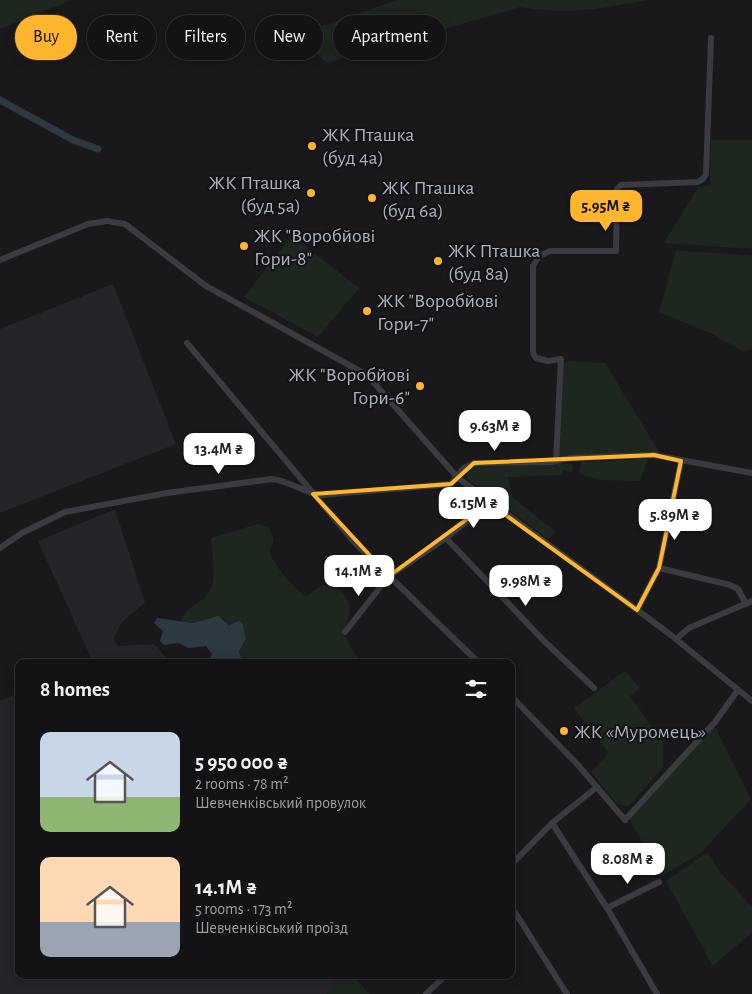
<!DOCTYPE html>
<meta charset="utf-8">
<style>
:root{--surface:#131315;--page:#202022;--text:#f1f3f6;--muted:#9d9ea0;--line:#323234;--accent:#ffb52d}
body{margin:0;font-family:"Alegreya Sans",sans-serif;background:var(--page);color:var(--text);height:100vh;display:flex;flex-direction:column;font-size:19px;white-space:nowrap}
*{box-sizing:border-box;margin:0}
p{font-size:16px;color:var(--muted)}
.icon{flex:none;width:28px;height:28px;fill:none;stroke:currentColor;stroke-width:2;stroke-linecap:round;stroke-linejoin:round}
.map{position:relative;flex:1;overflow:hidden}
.side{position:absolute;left:15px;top:659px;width:500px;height:320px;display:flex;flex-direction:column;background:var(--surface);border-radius:10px;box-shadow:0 2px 12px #0003,0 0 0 1px var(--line)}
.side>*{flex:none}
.top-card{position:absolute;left:15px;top:15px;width:500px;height:45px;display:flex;gap:10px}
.price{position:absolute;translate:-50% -42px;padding:0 11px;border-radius:10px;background:#fff;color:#222;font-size:16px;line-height:32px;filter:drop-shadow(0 1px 2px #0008)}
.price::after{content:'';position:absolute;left:50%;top:30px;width:15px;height:11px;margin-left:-8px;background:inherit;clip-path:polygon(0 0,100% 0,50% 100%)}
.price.current{background:var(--accent);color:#111}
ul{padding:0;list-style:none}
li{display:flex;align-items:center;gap:15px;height:125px;padding:0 25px}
li span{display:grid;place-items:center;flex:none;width:140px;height:100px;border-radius:10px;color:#555}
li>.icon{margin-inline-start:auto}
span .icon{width:60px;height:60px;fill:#fffc;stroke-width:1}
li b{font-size:21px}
h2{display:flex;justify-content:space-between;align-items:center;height:60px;padding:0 25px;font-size:21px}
.chip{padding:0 18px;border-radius:22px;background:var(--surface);box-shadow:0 2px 12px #0003,0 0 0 1px var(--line);font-size:18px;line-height:45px}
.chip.current{background:var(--accent);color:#111}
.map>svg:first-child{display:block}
.built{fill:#252529}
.green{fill:#1e271f}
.water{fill:#2d3941}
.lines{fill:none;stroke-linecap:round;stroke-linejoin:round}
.canal{stroke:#2d3941;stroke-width:7}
.minor{stroke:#393b41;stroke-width:6}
.marked{fill:none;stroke:#ffb52d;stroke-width:4;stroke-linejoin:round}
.poi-dot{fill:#ffb52d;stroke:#141417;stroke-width:2}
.labels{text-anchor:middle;stroke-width:4.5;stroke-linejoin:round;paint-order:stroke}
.poi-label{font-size:20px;fill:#aab0bc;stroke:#141417;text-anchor:start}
</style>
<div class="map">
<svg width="752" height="994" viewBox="0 0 752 994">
<rect width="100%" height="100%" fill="#19191c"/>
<g class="built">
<polygon points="113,284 176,444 0,513 0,329"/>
<polygon points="115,509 145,603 122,622 113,639 118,646 154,644 170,662 87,662 92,660 38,541"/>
<polygon points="19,693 19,975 338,975 327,994 0,994 0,701"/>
</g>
<g class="green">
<polygon points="0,0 72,0 0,29"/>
<path d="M397,0H647C601,9 568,15 520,7L326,63L317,53L311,39L320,27Z"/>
<polygon points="711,140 752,140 752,249 664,243 698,187 710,185"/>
<polygon points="292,236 359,288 318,337 244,297"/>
<polygon points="676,251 752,255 752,350 743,351 710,333 659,312"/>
<polygon points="568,361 605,363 661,455 558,459 563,365"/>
<polygon points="648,459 640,481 601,480 579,474 581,462"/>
<polygon points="553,464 572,464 573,467 572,472 563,470 561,475 508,477 512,497 556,532 548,539 467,479 468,469 472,466"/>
<path d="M258,524L269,528L274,540L269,552C278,570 290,584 306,597L320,586L331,583C353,600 355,608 342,632L360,662H239L241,658L239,651L246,639L243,623L239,621L229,625L223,618L212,617L193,623L181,621C188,605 196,607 206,596C219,583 212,556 211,538Z"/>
<polygon points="625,671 640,688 630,696 663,742 663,767 629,806 618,805 591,772 609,753 574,708"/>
<polygon points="714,725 751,799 700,853 662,876 629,819"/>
<polygon points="708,852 719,871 752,907 752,932 713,966 666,881"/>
<polygon points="338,975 352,975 369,994 327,994"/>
</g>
<polygon class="water" points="218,616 229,625 239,621 243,624 246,639 239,651 241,658 239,662 209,662 212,654 206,646 189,648 178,643 164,645 160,641 163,631 154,623 157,618 193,623"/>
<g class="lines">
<polyline class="canal" points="0,100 73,140 98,149"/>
<g class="minor">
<polyline points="0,260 88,224 107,221 125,224 206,286 367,375 458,478 667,632 752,701"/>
<polyline points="187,343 355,543 478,662"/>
<polyline points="556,461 561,359 548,361 536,358 533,353 533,266 539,256 550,251 616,251 617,189 621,185 698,182 703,179 706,174 711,38"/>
<polyline points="446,538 544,641 594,688"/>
<path d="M0,548L22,533L65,512L167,493L272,479C290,481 304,493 322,495L451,484L464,468L474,463L551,462L571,458L654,455L752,473"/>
<polyline points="659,568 730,585 738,589 746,604"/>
<polyline points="637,610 659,568 681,461"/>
<polyline points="345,632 389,576 446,538 489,503"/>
<polyline points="676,639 689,628 752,601"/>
<polyline points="511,696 578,765 625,820 715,722 738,690"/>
<polyline points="552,823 607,908 657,994"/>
<polyline points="511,865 552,823 597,787"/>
<polyline points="511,906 567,994"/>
<polyline points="607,908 659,882"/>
<polyline points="426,994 446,975"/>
</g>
</g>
<path class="marked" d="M654,455L681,461L659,568L637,610L489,503L389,576L313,494L451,484L474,463Z"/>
<g class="poi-dot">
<circle cx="312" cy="146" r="5"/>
<circle cx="311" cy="193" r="5"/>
<circle cx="372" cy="198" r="5"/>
<circle cx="244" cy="246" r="5"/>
<circle cx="438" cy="261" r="5"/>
<circle cx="367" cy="311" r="5"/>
<circle cx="420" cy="386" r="5"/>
<circle cx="564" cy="731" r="5"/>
</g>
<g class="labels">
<g class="poi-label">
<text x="322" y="141">ЖК Пташка<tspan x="322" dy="23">(буд 4а)</tspan></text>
<text x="301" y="189" text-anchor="end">ЖК Пташка<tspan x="301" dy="23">(буд 5а)</tspan></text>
<text x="382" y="194">ЖК Пташка<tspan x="382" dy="23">(буд 6а)</tspan></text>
<text x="254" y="242">ЖК "Воробйові<tspan x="254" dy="23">Гори-8"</tspan></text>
<text x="448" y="257">ЖК Пташка<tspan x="448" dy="23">(буд 8а)</tspan></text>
<text x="377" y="307">ЖК "Воробйові<tspan x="377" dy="23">Гори-7"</tspan></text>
<text x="410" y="381" text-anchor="end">ЖК "Воробйові<tspan x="410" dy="23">Гори-6"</tspan></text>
<text x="574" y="738">ЖК «Муромець»</text>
</g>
</g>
</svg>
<b class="price current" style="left:606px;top:232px">5.95M ₴</b>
<b class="price" style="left:495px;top:452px">9.63M ₴</b>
<b class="price" style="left:219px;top:475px">13.4M ₴</b>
<b class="price" style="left:474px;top:529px">6.15M ₴</b>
<b class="price" style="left:675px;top:541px">5.89M ₴</b>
<b class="price" style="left:359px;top:597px">14.1M ₴</b>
<b class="price" style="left:526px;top:607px">9.98M ₴</b>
<b class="price" style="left:628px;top:885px">8.08M ₴</b>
<div class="top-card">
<a class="chip current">Buy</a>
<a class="chip">Rent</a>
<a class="chip">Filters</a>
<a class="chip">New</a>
<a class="chip">Apartment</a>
</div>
<section class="side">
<h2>8 homes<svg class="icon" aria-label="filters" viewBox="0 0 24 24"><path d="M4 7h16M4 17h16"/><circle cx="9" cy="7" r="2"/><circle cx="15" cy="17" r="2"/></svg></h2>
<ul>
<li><span style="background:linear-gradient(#c9d6e8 65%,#8fb573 0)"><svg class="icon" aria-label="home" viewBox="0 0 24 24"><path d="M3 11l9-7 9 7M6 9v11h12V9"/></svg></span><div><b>5 950 000 ₴</b><p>2 rooms · 78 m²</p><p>Шевченківський провулок</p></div></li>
<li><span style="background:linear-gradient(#ffd9b3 65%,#9aa5b1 0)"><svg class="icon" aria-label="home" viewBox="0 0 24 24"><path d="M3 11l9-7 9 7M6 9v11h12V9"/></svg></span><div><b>14.1M ₴</b><p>5 rooms · 173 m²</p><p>Шевченківський проїзд</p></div></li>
</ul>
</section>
</div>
